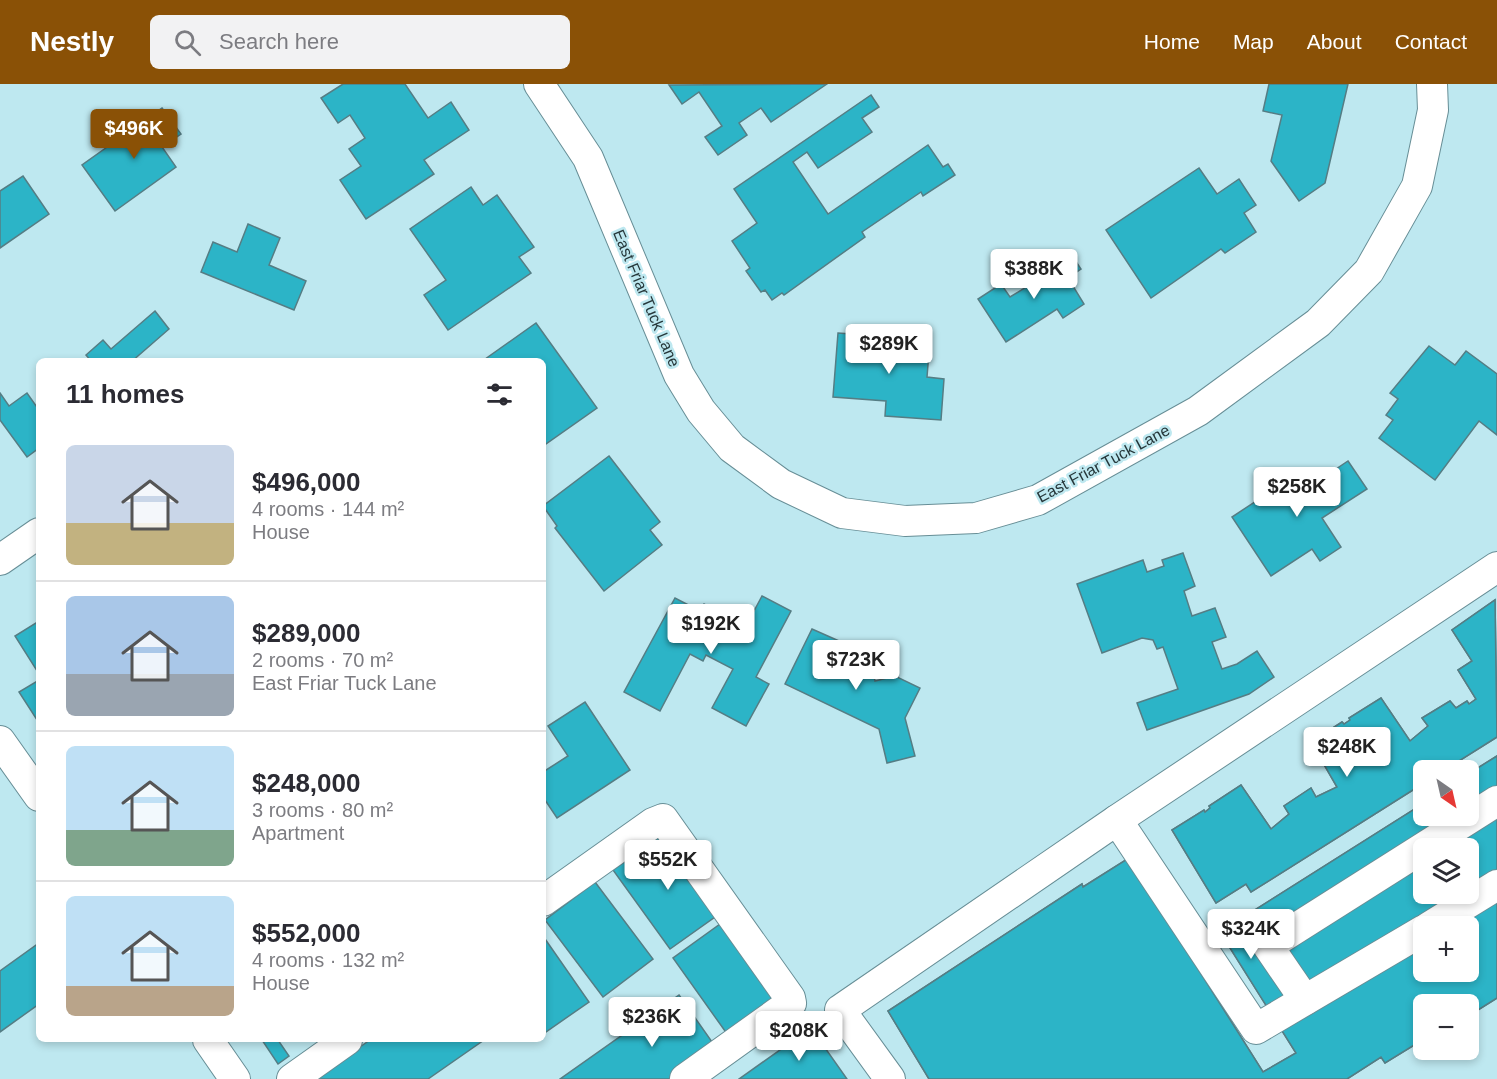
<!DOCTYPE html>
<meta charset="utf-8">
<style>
:root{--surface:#fff;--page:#f2f2f3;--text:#2b2b33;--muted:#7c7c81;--line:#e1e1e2;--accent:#8a5106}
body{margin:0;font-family:Arial,sans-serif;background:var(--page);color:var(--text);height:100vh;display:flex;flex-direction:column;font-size:22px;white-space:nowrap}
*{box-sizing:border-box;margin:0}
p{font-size:20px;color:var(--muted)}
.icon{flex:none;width:33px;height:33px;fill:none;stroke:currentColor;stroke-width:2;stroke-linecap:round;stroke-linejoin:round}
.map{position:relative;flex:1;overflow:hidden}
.panel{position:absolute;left:36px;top:274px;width:510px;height:684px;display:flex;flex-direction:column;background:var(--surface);border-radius:9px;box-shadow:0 3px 9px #0003}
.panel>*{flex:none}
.needle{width:39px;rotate:146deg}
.controls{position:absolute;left:1413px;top:676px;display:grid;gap:12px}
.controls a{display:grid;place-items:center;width:66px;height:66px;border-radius:9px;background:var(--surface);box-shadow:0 3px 9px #0003;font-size:30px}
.price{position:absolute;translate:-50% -51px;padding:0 14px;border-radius:6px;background:#fff;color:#222;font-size:20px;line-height:39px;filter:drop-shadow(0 2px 3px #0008)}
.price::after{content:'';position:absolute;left:50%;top:36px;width:18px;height:14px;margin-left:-9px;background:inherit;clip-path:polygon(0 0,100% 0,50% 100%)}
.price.current{background:var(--accent);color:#fff}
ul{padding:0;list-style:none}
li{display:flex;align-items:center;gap:18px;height:150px;padding:0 30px}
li+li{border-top:2px solid var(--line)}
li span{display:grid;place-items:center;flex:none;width:168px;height:120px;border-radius:9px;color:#555}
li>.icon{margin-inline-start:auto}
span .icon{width:72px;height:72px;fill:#fffc;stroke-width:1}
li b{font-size:26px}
h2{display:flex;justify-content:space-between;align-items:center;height:72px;padding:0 30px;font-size:26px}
header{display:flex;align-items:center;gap:36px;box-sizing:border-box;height:84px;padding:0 30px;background:var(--accent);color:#fff}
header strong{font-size:28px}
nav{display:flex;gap:33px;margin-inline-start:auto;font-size:21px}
.search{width:420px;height:54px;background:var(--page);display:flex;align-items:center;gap:15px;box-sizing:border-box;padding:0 21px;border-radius:9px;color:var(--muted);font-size:22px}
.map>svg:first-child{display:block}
.building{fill:#2cb4c7;stroke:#557d84;stroke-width:1.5;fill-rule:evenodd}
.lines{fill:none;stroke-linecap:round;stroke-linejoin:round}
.minor-casing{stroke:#678e96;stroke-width:32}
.minor{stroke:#fff;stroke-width:30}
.labels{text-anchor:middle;stroke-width:5;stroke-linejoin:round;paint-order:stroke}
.street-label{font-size:16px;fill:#26373a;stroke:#bee8f0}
</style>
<header>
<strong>Nestly</strong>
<div class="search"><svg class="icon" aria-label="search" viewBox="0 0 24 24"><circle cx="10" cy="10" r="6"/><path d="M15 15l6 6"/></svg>Search here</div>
<nav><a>Home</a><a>Map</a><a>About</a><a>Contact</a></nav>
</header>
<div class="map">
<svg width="1497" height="995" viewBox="0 0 1497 995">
<rect width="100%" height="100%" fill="#bee8f0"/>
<g class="building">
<polygon points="343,0 405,0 428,34 451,18 469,46 424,76 434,90 366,135 340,96 361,82 349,65 365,54 350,31 338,39 321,14"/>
<polygon points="827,0 771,38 761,24 739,39 747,51 718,71 705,53 722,42 699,8 682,20 669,1"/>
<polygon points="1269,0 1348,0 1325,99 1299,117 1271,77 1282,31 1263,27"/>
<polygon points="871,11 879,23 862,34 872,48 818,84 807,68 793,78 828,130 928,61 943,83 948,80 955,91 923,112 921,108 862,148 865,153 784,211 782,209 772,216 765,206 761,208 746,187 750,184 732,157 757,139 734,105"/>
<polygon points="162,24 181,50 162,63 176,83 115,127 82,81"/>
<polygon points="1199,84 1217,110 1239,95 1256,121 1244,129 1256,148 1225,169 1221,165 1151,214 1106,146"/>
<polygon points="23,92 49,130 0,164 0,107"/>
<polygon points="471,103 483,121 497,111 534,163 519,173 531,189 448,246 424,211 446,196 410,145"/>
<polygon points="248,140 280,154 269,181 306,197 294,226 201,188 213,158 237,168"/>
<polygon points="1069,167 1081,185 1068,194 1084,220 1063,234 1057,225 1006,258 978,215 1001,200 1010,213 1057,184 1052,177"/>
<polygon points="155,227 169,245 131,278 92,278 86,271 103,256 111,265"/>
<polygon points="536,239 597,324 543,362 543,278 481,278"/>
<polygon points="838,249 930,256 927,293 944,295 941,336 885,332 886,317 833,313"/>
<polygon points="1429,262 1455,281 1466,267 1497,290 1497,351 1479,337 1435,396 1379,354 1393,336 1386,331 1398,315 1390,309"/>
<polygon points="0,309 9,322 27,309 39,326 39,364 27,373 0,336"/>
<polygon points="609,372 660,438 650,446 662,461 604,507 555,444 557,442 543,422"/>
<polygon points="1348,377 1367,405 1322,434 1341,463 1320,477 1312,465 1271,492 1232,433 1294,392 1303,407"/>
<polygon points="1183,469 1195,502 1184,507 1192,532 1215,524 1226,553 1212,558 1222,585 1237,580 1257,567 1274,593 1249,610 1147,646 1137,619 1178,605 1163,563 1157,565 1153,556 1142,554 1102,569 1077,500 1143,476 1147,488 1164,482 1162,476"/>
<polygon points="762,512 791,527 756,593 769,600 746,642 712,624 733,585 706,571 703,577 690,570 660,627 624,608 675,514 700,527 704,520 746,542"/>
<polygon points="1495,516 1497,653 1443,687 1424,687 1424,699 1251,808 1246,800 1216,819 1172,746 1204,726 1205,728 1210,724 1209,722 1241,701 1271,745 1289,730 1284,722 1311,704 1316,713 1337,703 1311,658 1342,638 1344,640 1350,636 1349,634 1381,614 1410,657 1428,642 1422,634 1450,617 1456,624 1467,617 1469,620 1476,615 1458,586 1472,577 1452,546"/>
<polygon points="1495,516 1497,653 1443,687 1424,687 1424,699 1251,808 1246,800 1216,819 1172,746 1204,726 1205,728 1210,724 1209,722 1241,701 1271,745 1289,730 1284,722 1311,704 1316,713 1337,703 1311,658 1342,638 1344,640 1350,636 1349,634 1381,614 1410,657 1428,642 1422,634 1450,617 1456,624 1467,617 1469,620 1476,615 1458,586 1472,577 1452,546"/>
<polygon points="39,537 39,590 15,552"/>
<polygon points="812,545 846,560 848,571 872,582 875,597 895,592 920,604 905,634 915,672 887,679 879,645 785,600"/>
<polygon points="39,596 39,639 19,608"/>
<polygon points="585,618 630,686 557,734 543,713 543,688 568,672 548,642"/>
<path d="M1497,672V914L1478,926L1471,916L1463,921H1424V955L1385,979L1381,973L1347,995H1119L1164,969L1169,977L1190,967L1174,942L1169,946L1160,932L1138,894L1142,891L1127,866L1119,871L1123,876L1098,892L1101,897L1090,906L1050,930L1047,924L1023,940L1021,936L1001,947L1016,970L1020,967L1039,995H929L888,927L1082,800L1083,803L1132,772L1149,807L1263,988L1296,969L1220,848L1424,719V732H1468V690ZM1424,765H1468V810H1424ZM1424,843H1468V888H1424Z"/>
<path d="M1497,672V914L1478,926L1471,916L1463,921H1424V955L1385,979L1381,973L1347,995H929L888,927L1082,800L1083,803L1132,772L1149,807L1263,988L1296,969L1220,848L1424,719V732H1468V690ZM1424,765H1468V810H1424ZM1424,843H1468V888H1424Z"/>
<polygon points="665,749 722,828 670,865 613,786"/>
<polygon points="595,798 653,875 603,913 545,836"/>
<polygon points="727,835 784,916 730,954 673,874"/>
<polygon points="543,852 589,918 543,950"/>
<polygon points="39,859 39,920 0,948 0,887"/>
<polygon points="679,911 717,965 675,995 560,995"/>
<polygon points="811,944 847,995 739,995"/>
<polygon points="262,956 278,956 289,972 278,980"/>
<polygon points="370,956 484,956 428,995 314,995"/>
</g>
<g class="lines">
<g class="minor-casing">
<g id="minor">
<polyline points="539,0 588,74 679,291 701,327 732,364 781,400 842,429 905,437 976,434 1038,416 1198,327 1318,239 1369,187 1417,102 1433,26 1432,0"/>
<polyline points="0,476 39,449"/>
<polyline points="0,657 39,712"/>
<polyline points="1117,736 1497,483"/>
<polyline points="543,817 653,739 663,735 790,914 791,919 685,995"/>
<polyline points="1429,843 1497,801"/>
<polyline points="1305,916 1268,862 1497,717"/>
<polyline points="208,956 235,995"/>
<polyline points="292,995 347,956"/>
<polyline points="890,995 840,926 1117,736 1256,945 1424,846"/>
</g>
</g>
<use href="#minor" class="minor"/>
</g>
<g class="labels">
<g class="street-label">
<text transform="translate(647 214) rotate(67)" y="6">East Friar Tuck Lane</text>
<text transform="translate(1103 379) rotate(-28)" y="6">East Friar Tuck Lane</text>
</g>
</g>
</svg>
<div class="controls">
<a><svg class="needle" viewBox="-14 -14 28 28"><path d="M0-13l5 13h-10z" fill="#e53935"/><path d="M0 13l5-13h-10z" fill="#7c7c81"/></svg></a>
<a><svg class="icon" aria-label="layers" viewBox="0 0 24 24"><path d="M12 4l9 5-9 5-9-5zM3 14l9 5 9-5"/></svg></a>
<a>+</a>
<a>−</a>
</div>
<b class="price current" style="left:134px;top:76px">$496K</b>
<b class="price" style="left:1034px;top:216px">$388K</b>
<b class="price" style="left:889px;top:291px">$289K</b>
<b class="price" style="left:1297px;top:434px">$258K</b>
<b class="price" style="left:711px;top:571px">$192K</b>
<b class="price" style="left:856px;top:607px">$723K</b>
<b class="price" style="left:1347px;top:694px">$248K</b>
<b class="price" style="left:668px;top:807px">$552K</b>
<b class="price" style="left:1251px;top:876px">$324K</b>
<b class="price" style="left:652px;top:964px">$236K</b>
<b class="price" style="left:799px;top:978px">$208K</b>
<section class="panel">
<h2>11 homes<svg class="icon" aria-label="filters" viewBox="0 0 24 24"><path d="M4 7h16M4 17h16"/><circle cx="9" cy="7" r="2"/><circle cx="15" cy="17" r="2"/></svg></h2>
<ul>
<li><span style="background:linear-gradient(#c9d6e8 65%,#c2b280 0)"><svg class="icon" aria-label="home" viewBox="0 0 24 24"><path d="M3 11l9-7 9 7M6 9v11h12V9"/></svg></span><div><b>$496,000</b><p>4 rooms · 144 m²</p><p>House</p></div></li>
<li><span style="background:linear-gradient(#a9c7e8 65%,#9aa5b1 0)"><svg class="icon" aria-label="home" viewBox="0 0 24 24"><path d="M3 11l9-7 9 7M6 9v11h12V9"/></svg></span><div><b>$289,000</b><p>2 rooms · 70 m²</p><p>East Friar Tuck Lane</p></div></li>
<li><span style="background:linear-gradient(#bfe0f5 70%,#7fa58c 0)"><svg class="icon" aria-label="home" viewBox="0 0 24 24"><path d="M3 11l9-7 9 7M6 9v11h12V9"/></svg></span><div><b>$248,000</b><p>3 rooms · 80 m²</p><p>Apartment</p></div></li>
<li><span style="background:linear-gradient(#bfe0f5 75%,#b9a48a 0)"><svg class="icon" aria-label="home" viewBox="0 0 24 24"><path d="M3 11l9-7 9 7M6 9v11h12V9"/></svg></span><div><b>$552,000</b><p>4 rooms · 132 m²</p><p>House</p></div></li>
</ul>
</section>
</div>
